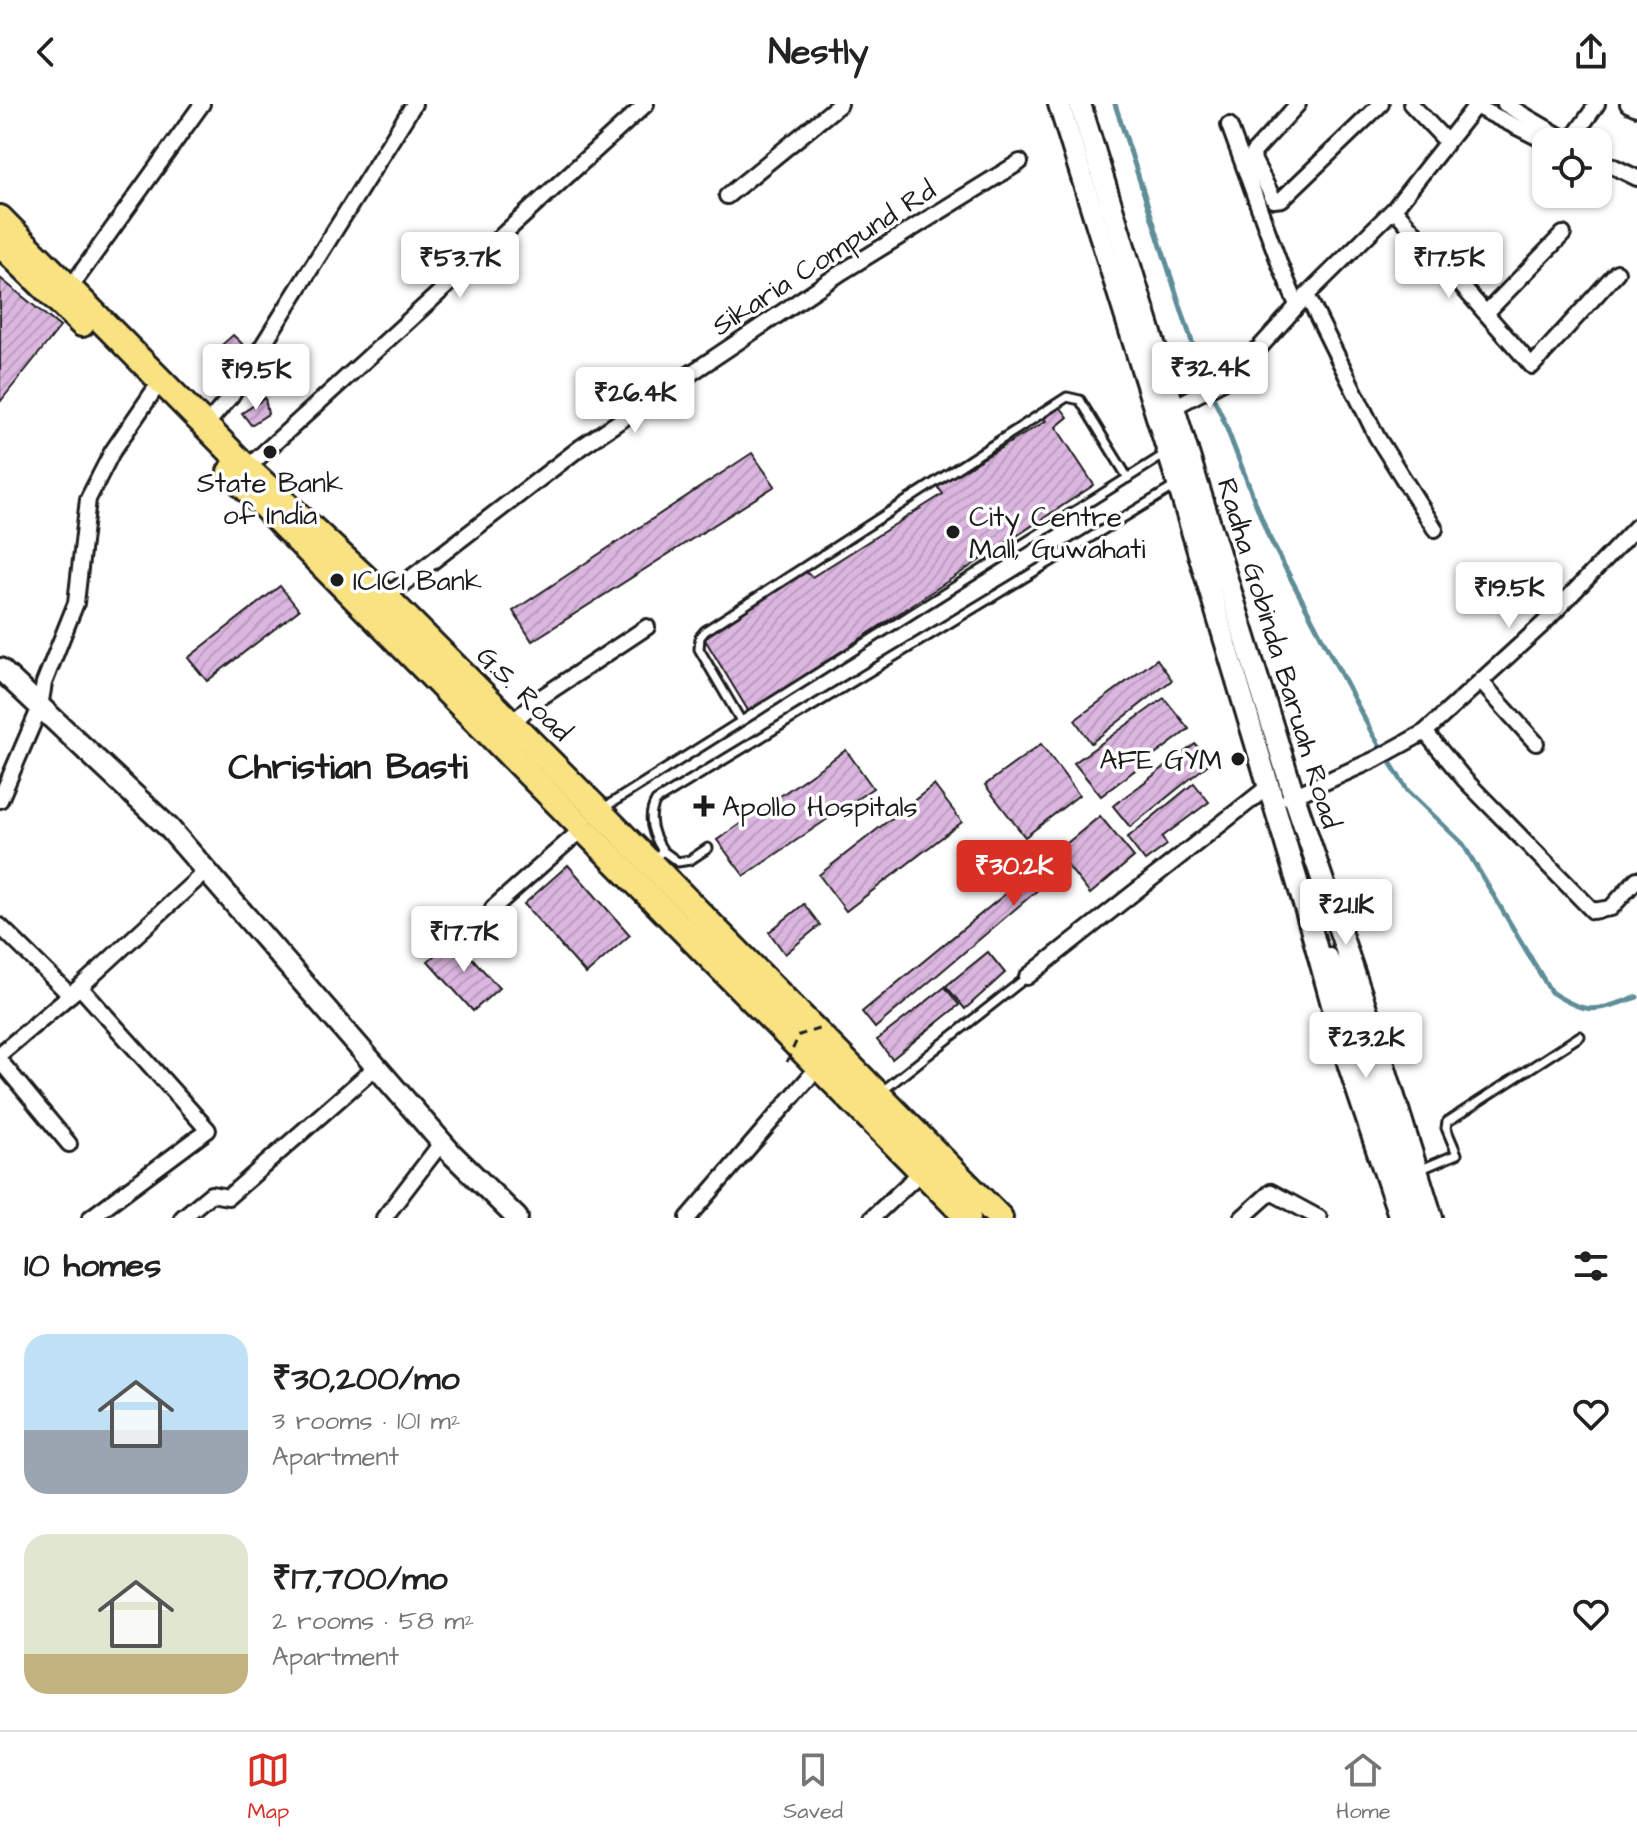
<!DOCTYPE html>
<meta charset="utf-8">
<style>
:root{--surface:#fff;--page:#f2f2f2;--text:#222;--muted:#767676;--line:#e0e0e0;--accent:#d93025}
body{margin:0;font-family:"Architects Daughter",sans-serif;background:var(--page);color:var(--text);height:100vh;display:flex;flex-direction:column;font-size:30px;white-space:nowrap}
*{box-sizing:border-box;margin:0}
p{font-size:26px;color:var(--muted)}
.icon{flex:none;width:44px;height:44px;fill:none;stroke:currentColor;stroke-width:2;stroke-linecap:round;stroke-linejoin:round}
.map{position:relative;height:1114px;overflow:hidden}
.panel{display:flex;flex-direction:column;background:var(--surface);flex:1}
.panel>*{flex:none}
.tools{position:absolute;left:1532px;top:24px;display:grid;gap:16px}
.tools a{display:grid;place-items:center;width:80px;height:80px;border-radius:16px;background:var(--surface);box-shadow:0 2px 6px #0004;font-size:40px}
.price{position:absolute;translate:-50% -68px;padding:0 18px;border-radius:8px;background:#fff;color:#222;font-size:26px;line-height:52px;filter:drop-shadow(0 2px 4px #0008)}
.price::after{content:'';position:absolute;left:50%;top:48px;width:24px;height:18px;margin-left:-12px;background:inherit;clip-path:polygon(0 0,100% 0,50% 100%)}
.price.active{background:var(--accent);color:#fff}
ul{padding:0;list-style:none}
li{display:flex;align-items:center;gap:24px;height:200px;padding:0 24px}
li span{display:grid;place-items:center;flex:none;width:224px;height:160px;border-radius:24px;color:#555}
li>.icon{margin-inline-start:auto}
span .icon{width:96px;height:96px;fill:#fffc;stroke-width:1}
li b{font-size:34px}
h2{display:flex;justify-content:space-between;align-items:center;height:96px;padding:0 24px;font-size:34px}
header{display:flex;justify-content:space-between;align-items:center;height:104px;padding:0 24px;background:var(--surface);font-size:36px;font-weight:700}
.tabs{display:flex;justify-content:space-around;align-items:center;height:112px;border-top:2px solid var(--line);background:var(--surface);font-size:22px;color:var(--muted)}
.tabs a{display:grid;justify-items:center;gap:4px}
.tabs .active{color:var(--accent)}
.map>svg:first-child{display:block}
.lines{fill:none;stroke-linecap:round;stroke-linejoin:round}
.stream{stroke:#5f8e98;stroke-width:5}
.building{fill:url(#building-hatch);stroke:#1c1c1c;stroke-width:2}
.lane-casing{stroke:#1c1c1c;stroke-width:13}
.street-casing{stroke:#1c1c1c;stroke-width:20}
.secondary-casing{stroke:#1c1c1c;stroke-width:26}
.primary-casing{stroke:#1c1c1c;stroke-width:30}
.lane{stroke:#fff;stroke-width:7}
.street{stroke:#fff;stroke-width:14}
.secondary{stroke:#fff;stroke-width:20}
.primary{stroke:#f8e281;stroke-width:24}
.path-bridge{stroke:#1c1c1c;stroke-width:3;stroke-dasharray:8 6;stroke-linecap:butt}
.poi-dot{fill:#1c1c1c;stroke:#fff;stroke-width:3}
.labels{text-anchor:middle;stroke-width:7;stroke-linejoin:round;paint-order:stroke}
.street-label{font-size:28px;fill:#1c1c1c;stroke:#fff}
.poi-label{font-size:28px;fill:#1c1c1c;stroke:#fff;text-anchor:start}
.district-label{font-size:36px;font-weight:bold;fill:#1c1c1c;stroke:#fff}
</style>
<header><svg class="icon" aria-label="back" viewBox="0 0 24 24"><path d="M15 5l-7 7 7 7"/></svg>Nestly<svg class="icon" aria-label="share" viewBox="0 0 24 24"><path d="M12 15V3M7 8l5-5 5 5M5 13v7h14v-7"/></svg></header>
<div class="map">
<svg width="1637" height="1114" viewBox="0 0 1637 1114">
<defs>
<pattern id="building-hatch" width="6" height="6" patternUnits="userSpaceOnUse" patternTransform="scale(2)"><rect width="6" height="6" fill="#dbb6df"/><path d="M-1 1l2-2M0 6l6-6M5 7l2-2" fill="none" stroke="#bb9cbf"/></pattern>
</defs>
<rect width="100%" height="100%" fill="#fff"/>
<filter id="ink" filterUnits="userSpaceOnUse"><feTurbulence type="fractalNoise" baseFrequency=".0125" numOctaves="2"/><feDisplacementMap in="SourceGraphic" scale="16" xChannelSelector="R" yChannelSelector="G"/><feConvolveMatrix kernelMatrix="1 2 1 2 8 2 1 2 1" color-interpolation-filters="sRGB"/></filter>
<g filter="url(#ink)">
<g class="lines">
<path class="stream" d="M1115,0L1203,272L1222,312L1268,431L1373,631L1408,687L1463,740L1551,888C1589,913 1597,906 1637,893"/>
</g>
<g class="building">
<polygon points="0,174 60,223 0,298"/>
<polygon points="233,231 251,248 227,280 205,256"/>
<polygon points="265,294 268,310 251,321 242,309"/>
<polygon points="1058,300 1068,313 1056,323 1094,381 749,608 704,534 803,466 812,473 943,390 937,382 1046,317 1041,310"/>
<polygon points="752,349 775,382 532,537 513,507"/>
<polygon points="280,482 299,506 207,577 188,554"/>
<polygon points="1157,555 1172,576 1091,639 1075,616"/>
<polygon points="1164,594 1189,625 1101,692 1074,659"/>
<polygon points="1041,640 1079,691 1025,733 985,681"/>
<polygon points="1195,640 1211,658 1130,723 1113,702"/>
<polygon points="846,646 873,684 744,772 717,736"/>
<polygon points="1194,679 1209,698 1162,733 1167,741 1145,757 1127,734"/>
<polygon points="934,681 962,718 846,807 819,771"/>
<polygon points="1100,712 1134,753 1090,790 1067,761 875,924 862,908"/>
<polygon points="568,761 630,831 586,870 524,800"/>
<polygon points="804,800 820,821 785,850 769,828"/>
<polygon points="454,834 499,884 473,907 428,857"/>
<polygon points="988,848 1005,869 965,905 946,882"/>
<polygon points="945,883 959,901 892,955 877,936"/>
</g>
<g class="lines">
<g class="lane-casing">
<g id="lane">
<polyline points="741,617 699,545 700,533 705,527 1067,293 1080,296 1128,374"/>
<polyline points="602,705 1167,349"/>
<polyline points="663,747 678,758 690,756 708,744"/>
<path d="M653,755L663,747C653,732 646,714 656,697L1177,381"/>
<polyline points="881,988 1027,873"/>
<polyline points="1419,1066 1457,1050 1446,1024 1447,1018 1580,932"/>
</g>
</g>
<g class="street-casing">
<g id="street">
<polyline points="1298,0 1253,49 1254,57 1274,96 1282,95 1381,0"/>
<polyline points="1411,0 1446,37"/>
<polyline points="1505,0 1570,38"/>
<polyline points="1628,0 1637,4"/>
<polyline points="1475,2 1547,38"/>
<polyline points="1229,21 1280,161 1297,201"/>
<polyline points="1570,38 1597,0"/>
<polyline points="1598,55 1637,74"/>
<polyline points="727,92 840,0"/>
<polyline points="1394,105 1532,262 1617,168"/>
<polyline points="70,184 202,0"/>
<polyline points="1307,191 1377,333 1435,425"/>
<polyline points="1486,209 1563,130"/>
<polyline points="1174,303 1227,275 1261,242 1307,191 1394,105 1477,0"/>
<polyline points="205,322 231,292 414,0"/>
<polyline points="247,364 646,0"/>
<polyline points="386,493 581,343 842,168 1020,58"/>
<polyline points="1481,578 1536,639"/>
<polyline points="512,619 537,596 647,523"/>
<polyline points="1425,628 1465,676 1593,807 1611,804 1637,775"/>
<polyline points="1289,694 1376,655 1425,628 1542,521 1637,422"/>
<polyline points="0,696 40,603 44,579 76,499 88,395 112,348 153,288"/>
<polyline points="493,804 581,726"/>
<polyline points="0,822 70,891 80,883 208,1026 90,1114"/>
<polyline points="1027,873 1269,682"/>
<polyline points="80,883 206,767"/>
<polyline points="0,950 70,891"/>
<polyline points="0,957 69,1040"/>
<polyline points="182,1114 211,1090 228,1093 376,963"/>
<polyline points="384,1114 442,1038"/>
<polyline points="688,1114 819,962"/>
<polyline points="872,1114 922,1067"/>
<polyline points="1242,1114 1271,1088 1319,1114"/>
</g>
</g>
<g class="secondary-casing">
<g id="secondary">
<polyline points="1059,0 1178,380 1309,817 1349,962 1400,1114"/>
<polyline points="1080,0 1294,692 1368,910 1432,1114"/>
<polyline points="0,565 169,724 451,1049 517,1114"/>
<polyline points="1327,854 1340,878 1418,1114"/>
</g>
</g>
<g class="primary-casing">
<g id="primary">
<polyline points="0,114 247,364 386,493 599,707 1000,1114"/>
<polyline points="0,140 82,220"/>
<polyline points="230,368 968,1114"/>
</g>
</g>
<use href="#lane" class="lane"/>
<use href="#street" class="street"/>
<use href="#secondary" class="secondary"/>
<use href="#primary" class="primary"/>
<polyline class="path-bridge" points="787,958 799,931 822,924"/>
</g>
</g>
<g class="poi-dot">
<circle cx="270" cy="348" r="8"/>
<circle cx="953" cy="428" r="8"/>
<circle cx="337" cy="476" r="8"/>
<circle cx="1238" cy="655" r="8"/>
<path d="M700 690h8v8h8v8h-8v8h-8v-8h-8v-8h8z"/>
</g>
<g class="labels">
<g class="street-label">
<text transform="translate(823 153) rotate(-33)" y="10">Sikaria Compund Rd</text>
<text transform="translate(1280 549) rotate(73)" y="10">Radha Gobinda Baruah Road</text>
<text transform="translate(525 589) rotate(45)" y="10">G.S. Road</text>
</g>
<g class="poi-label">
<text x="270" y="388" text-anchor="middle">State Bank<tspan x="270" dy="32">of India</tspan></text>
<text x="969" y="422">City Centre<tspan x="969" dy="32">Mall, Guwahati</tspan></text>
<text x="353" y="486">ICICI Bank</text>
<text x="1222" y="665" text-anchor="end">AFE GYM</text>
<text x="722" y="712">Apollo Hospitals</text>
</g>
<g class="district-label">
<text x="348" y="674">Christian Basti</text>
</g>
</g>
</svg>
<div class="tools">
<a><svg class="icon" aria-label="locate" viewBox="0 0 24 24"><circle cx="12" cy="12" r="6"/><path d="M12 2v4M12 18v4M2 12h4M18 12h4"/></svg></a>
</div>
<b class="price" style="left:460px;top:196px">₹53.7K</b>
<b class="price" style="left:1449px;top:196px">₹17.5K</b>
<b class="price" style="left:1210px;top:306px">₹32.4K</b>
<b class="price" style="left:256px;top:308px">₹19.5K</b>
<b class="price" style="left:635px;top:331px">₹26.4K</b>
<b class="price" style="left:1509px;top:526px">₹19.5K</b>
<b class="price active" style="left:1014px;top:804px">₹30.2K</b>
<b class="price" style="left:1346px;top:843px">₹21.1K</b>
<b class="price" style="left:464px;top:870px">₹17.7K</b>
<b class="price" style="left:1366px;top:976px">₹23.2K</b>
</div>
<section class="panel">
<h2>10 homes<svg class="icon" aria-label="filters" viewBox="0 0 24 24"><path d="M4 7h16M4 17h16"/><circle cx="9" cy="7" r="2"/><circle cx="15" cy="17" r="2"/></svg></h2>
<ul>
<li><span style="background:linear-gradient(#bfe0f5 60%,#9aa5b1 0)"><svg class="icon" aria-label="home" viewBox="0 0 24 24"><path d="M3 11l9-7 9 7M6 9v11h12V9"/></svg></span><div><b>₹30,200/mo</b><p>3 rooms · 101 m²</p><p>Apartment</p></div><svg class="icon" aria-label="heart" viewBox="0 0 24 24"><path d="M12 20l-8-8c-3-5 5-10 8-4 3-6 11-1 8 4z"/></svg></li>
<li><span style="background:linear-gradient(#dfe7d0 75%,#c2b280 0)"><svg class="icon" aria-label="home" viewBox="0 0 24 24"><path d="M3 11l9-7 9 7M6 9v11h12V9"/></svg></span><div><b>₹17,700/mo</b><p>2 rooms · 58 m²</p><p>Apartment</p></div><svg class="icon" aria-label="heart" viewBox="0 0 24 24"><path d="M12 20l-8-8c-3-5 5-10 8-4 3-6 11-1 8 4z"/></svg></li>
</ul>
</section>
<nav class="tabs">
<a class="active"><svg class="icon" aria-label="map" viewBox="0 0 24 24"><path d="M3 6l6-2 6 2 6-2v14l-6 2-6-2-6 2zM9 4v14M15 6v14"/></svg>Map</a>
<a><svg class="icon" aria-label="saved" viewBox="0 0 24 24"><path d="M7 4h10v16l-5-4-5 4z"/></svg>Saved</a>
<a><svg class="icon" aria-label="home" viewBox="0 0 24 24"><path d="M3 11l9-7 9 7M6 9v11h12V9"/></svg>Home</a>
</nav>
